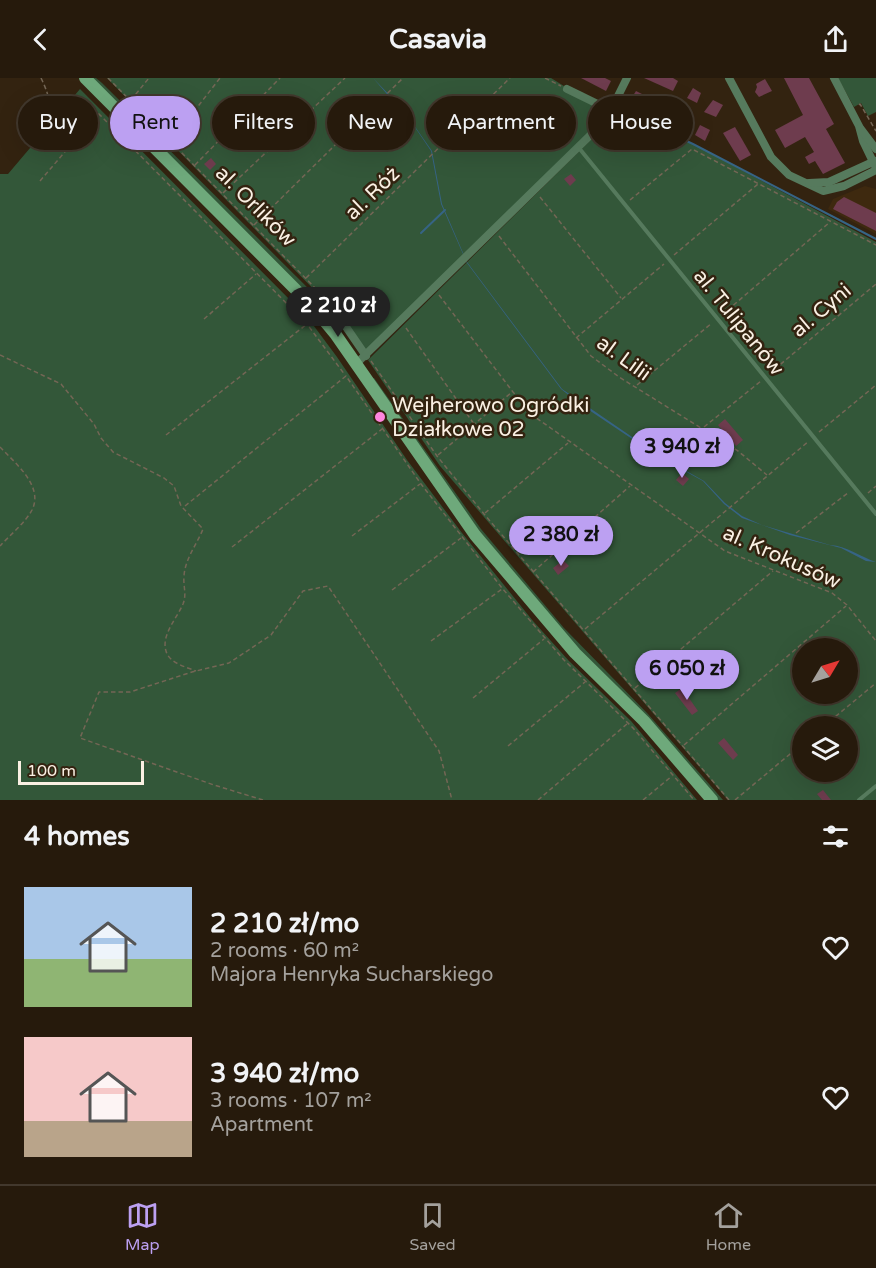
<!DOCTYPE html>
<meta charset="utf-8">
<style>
:root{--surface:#261a0c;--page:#2e2315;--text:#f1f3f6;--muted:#a4a19d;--line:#42382d;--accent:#bca0f2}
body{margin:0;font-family:"Varela Round",sans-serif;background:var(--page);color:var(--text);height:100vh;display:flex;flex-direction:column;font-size:22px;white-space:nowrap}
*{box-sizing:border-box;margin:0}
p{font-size:20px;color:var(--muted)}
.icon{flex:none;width:33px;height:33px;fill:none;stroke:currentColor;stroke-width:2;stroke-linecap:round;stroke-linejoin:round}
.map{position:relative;height:722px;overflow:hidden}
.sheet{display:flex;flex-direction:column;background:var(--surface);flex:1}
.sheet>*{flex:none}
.guide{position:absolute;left:18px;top:18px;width:840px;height:54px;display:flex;gap:12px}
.needle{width:39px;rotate:52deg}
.buttons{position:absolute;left:792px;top:560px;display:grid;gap:12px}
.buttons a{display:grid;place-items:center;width:66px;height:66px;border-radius:50%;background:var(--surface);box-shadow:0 6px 24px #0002,0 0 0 2px var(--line);font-size:30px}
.scale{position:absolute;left:18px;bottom:15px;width:126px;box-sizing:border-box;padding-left:6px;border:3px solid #faf0e3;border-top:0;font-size:16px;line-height:21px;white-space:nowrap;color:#faf0e3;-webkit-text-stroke:4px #332310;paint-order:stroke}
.price{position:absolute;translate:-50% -51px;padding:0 14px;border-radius:21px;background:var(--accent);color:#111;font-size:20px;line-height:39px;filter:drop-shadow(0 2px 3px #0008)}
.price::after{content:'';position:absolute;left:50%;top:36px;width:18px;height:14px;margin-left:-9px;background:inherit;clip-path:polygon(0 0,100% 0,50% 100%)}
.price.active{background:#222;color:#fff}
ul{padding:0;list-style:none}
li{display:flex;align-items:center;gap:18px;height:150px;padding:0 24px}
li span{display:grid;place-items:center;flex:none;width:168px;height:120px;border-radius:0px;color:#555}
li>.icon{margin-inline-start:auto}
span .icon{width:72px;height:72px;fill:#fffc;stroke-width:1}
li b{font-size:26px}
h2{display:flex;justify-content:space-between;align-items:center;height:72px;padding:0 24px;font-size:26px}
.tag{padding:0 21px;border-radius:27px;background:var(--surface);box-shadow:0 6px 24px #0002,0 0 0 2px var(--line);font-size:21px;line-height:54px}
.tag.active{background:var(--accent);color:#111}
header{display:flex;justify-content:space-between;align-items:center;height:78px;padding:0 24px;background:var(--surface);font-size:27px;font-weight:700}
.dock{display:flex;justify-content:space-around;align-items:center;height:84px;border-top:2px solid var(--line);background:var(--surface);font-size:16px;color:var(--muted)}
.dock a{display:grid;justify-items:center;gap:3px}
.dock .active{color:var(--accent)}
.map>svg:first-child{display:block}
.built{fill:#3e290f}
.green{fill:#335739;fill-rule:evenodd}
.water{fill:#366485}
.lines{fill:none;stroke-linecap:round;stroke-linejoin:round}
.stream{stroke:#366485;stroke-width:2}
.building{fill:#6e3c4e}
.path{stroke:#746655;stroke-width:1.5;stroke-dasharray:4.5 3;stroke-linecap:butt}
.lane{stroke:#567a5d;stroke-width:4}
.street{stroke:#567a5d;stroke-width:8}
.secondary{stroke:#6ea97b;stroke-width:12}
.poi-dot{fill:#ff85de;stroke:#332310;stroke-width:2}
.labels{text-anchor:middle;stroke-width:5;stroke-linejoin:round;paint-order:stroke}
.street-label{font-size:21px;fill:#faf0e3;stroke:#332310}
.poi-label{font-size:21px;fill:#faf0e3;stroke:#332310;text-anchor:start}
</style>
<header><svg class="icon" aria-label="back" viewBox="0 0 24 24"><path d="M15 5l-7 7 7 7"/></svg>Casavia<svg class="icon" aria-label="share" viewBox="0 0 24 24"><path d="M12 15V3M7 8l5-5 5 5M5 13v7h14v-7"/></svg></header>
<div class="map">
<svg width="876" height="722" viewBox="0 0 876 722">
<rect width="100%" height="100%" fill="#332310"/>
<polygon class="built" points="865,108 876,111 876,156 828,131 833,121"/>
<g class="green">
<polygon points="92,0 96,0 102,5 332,234 335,240 321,232"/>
<polygon points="107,0 551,0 609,36 366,273 330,228"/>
<polygon points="838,0 876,0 876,34 868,38 861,25 854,29"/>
<polygon points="80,11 308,240 337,279 407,382 462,455 533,543 569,583 631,643 697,722 0,722 0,96 8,96"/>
<path d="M621,32L693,66L876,164V722H728L440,388L368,282ZM802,570H848V615H802ZM802,648H848V693H802Z"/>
<polygon points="374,300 481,451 564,550 648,636 723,722 718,722 585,579 480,454 372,301"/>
</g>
<path class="water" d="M373,0L402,30L432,73L442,126L467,184L562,311L660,378L704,403L725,425L742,438L762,447L830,467C847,468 863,480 876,484L866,483L841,470L790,457L742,440L724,426L703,403L659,379L580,326L561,311L467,185L441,126L431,73L412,45Z"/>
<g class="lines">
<g class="stream">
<polyline points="621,32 693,66 876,161"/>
<polyline points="421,155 445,132"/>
</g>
</g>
<g class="building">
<polygon points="581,0 605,0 611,3 606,13"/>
<polygon points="644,0 673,0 678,3 673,13"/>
<polygon points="784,0 809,0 834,46 826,51 845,85 823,96 815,83 809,86 805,79 814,74 805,59 785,70 775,52 803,37"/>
<polygon points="765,1 772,13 759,19 755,14 757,9 756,6"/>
<polygon points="693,10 701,15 697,25 687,20"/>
<polygon points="636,13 644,17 638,29 629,24"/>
<polygon points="713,22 723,27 716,39 704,34"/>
<polygon points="655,26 684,39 680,51 650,35"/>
<polygon points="700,47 710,52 705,63 695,57"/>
<polygon points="735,49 751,77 740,83 723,55"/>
<polygon points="211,80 216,86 210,92 204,86"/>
<polygon points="571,96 576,102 570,108 564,101"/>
<polygon points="844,119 876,135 876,153 833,131 837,124"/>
<polygon points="725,341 743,362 736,368 718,347"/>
<polygon points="682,395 689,401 683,408 676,402"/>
<polygon points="563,482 569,488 558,497 553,490"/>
<polygon points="682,610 698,633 692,637 675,615"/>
<polygon points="724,660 738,677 733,682 718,665"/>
<polygon points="823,712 831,722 822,722 817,716"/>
</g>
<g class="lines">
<g class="path">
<path d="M41,0C51,21 52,29 41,50"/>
<polyline points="108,0 326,221"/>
<polyline points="545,0 561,8"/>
<polyline points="131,22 149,0"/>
<polyline points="859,27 860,26 876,53"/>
<polyline points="171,63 220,0"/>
<polyline points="195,87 280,0"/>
<polyline points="40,103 98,35 307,246 345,297"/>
<polyline points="223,115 345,0"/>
<polyline points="540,119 621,220"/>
<polyline points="630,122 692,71 876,167"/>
<polyline points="254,147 403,0"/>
<polyline points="499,158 591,278 619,299 738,373 767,397"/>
<polyline points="674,177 758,106"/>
<polyline points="306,200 510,0"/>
<polyline points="439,217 513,314 535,339 725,473 832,515 847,527 876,563"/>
<polyline points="722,237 830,144"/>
<polyline points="204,241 256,196"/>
<polyline points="406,250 474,346"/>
<polyline points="576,260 664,186"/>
<path d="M0,277L61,306L94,346L101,360L113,374L164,400L174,408L181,428L203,451C197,466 185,481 184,498C183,508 187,516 183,526C177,540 161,557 166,573C169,585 186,589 196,593"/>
<polyline points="371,283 437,378 484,436 729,722"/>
<polyline points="769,296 876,206"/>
<polyline points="637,307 712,245"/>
<polyline points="704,349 761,303"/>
<polyline points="819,354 876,307"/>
<polyline points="166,357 307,246"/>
<path d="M0,369C15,385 44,408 32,432C25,445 10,457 0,468"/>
<polyline points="438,377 512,314"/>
<polyline points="868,415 876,408"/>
<polyline points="185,428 346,298 421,406 502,510 564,582 633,650 694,722"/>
<polyline points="485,435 568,365"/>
<polyline points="796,455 849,414"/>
<polyline points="352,458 420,406"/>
<polyline points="232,469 382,351"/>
<polyline points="533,494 630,408"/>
<polyline points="392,512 461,460"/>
<polyline points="585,551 809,363"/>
<polyline points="431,563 502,511"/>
<polyline points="635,610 773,493"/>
<polyline points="473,620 544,561"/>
<polyline points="824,648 876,605"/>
<polyline points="684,667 846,528"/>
<polyline points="508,668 585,604"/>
<polyline points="263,722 214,707 80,660 99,614 130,614 192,594 229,585 271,557 303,513 328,508 439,673 452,722"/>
<polyline points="538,722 627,646"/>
<polyline points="643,722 672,698"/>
<polyline points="735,722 802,666"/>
</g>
<g class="lane">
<polyline points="579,70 876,436"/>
<polyline points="859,722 876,708"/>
</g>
<g class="street">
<polyline points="729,0 771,79 789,97 823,113 844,108 876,92"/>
<polyline points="834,0 859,48 863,63 876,90"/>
<polyline points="567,11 612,33"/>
<polyline points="860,50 876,71"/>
<polyline points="809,105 829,104 875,83"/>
<polyline points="331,227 366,278"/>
<polyline points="356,286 611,37 613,28 627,0"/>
</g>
<polyline class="secondary" points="85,0 311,227 336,257 475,457 575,575 644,643 712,722"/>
</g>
<circle class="poi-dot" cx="380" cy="339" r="6"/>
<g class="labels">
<g class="street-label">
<text transform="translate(372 115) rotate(-44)" y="7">al. Róż</text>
<text transform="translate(256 128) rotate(45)" y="7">al. Orlików</text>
<text transform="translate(821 232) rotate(-40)" y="7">al. Cyni</text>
<text transform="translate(739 244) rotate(51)" y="7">al. Tulipanów</text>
<text transform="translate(624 280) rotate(36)" y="7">al. Lilii</text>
<text transform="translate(782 479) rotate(24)" y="7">al. Krokusów</text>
</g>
<g class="poi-label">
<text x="392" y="334">Wejherowo Ogródki<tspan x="392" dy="24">Działkowe 02</tspan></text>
</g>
</g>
</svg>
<div class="buttons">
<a><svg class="needle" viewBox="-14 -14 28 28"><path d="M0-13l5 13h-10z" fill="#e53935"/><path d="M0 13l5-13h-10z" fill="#a4a19d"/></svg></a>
<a><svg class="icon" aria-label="layers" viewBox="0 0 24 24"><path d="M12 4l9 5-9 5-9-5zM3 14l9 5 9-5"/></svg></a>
</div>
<div class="scale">100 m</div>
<b class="price active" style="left:338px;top:260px">2 210 zł</b>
<b class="price" style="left:682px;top:401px">3 940 zł</b>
<b class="price" style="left:561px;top:489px">2 380 zł</b>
<b class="price" style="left:687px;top:623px">6 050 zł</b>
<div class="guide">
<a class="tag">Buy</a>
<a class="tag active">Rent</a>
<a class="tag">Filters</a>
<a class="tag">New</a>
<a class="tag">Apartment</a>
<a class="tag">House</a>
</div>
</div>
<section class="sheet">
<h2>4 homes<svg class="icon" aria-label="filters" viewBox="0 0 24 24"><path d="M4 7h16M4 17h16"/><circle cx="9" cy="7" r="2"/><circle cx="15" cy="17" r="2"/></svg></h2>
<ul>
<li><span style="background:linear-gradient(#a9c7e8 60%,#8fb573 0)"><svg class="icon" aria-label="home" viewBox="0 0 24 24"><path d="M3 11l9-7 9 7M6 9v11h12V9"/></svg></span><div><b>2 210 zł/mo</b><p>2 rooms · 60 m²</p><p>Majora Henryka Sucharskiego</p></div><svg class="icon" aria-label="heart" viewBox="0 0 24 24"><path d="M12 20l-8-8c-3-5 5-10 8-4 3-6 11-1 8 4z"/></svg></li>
<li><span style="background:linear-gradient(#f6c9c9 70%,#b9a48a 0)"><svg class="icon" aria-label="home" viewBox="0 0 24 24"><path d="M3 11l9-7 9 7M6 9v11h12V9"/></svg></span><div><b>3 940 zł/mo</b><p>3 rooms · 107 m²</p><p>Apartment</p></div><svg class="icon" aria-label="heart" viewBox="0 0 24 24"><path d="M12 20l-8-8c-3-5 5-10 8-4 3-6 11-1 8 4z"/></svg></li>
</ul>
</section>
<nav class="dock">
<a class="active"><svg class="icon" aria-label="map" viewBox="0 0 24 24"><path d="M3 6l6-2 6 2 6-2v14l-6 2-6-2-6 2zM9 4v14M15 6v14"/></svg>Map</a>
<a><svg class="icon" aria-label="saved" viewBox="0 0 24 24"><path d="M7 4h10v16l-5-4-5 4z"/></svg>Saved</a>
<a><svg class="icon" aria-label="home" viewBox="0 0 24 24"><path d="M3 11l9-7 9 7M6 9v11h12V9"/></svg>Home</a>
</nav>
